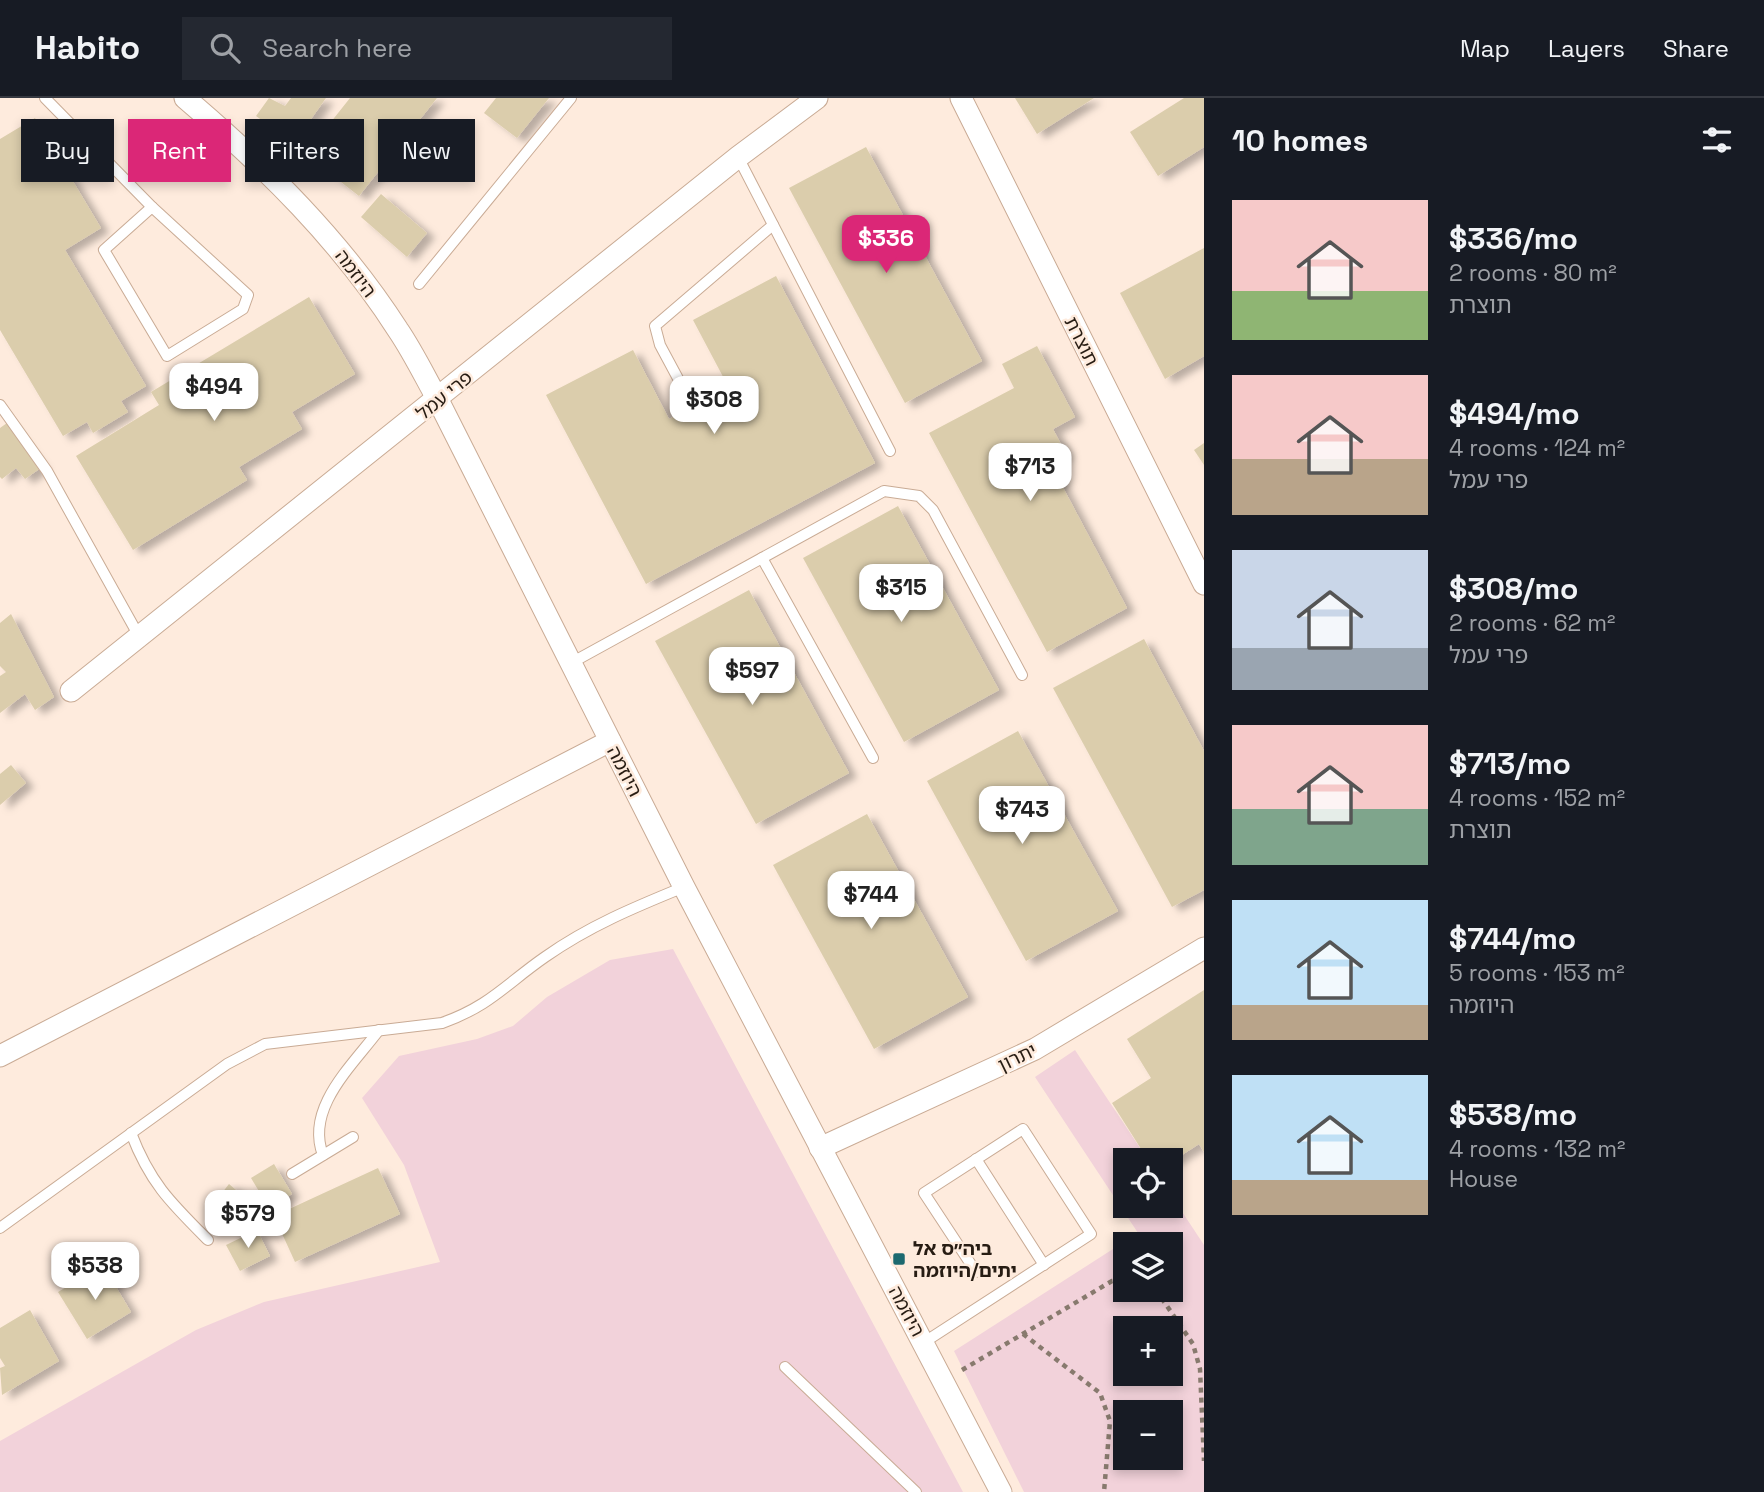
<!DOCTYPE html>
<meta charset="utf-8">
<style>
:root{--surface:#171b24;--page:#242831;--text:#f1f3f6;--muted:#9ea1a6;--line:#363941;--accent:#db2777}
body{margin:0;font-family:"Space Grotesk","Noto Sans Hebrew",sans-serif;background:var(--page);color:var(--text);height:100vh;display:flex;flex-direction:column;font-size:26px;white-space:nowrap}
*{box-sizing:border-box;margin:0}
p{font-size:23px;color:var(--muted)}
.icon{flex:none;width:38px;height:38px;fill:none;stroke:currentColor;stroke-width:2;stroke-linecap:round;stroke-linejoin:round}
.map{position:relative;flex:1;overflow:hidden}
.panel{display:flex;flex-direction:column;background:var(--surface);width:560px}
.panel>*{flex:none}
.banner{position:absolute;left:21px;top:21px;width:665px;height:63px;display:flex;gap:14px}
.fabs{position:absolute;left:1113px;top:1050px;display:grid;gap:14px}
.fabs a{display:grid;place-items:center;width:70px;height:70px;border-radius:0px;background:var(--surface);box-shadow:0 4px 10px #0003;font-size:35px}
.price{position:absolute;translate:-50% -60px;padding:0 16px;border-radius:14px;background:#fff;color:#222;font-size:23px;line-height:46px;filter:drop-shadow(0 2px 4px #0008)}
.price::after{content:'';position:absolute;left:50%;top:42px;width:21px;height:16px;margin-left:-10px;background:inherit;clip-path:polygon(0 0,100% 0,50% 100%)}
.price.current{background:var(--accent);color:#fff}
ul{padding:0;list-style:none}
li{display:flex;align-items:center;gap:21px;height:175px;padding:0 28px}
li span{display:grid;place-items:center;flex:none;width:196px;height:140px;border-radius:0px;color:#555}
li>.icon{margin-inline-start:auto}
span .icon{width:84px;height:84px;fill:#fffc;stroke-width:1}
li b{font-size:30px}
h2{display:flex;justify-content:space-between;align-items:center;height:84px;padding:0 28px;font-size:30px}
.tag{padding:0 24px;border-radius:0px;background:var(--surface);box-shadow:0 4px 10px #0003;font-size:24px;line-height:63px}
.tag.current{background:var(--accent);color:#fff}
header{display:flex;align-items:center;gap:42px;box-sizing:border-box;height:98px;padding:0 35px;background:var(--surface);border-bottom:2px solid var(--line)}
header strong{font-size:33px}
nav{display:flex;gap:38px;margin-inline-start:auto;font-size:24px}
.search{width:490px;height:63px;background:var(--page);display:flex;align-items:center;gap:18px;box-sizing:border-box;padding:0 24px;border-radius:0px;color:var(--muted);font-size:26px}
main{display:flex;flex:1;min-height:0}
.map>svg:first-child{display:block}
.green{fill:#f2d2da;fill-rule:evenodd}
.building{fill:#dbcdac;filter:url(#shadow)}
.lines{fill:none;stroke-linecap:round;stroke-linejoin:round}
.lane-casing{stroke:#c9ab95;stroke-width:12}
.street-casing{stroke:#c9ab95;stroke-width:23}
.path{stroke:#887a6e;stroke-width:4.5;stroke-dasharray:5 5;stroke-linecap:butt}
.lane{stroke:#fff;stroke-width:10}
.street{stroke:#fff;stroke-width:21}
.poi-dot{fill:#1c696f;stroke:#feebdd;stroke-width:2.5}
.labels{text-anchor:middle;stroke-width:5;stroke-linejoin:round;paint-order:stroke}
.street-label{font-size:19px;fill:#271c13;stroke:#feebdd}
.poi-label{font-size:19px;font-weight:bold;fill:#271c13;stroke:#feebdd;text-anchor:start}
</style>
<header>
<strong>Habito</strong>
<div class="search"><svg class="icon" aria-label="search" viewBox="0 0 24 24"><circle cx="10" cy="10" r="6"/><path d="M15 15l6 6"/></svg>Search here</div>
<nav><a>Map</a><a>Layers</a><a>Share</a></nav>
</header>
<main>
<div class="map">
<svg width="1204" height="1394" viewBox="0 0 1204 1394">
<defs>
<filter id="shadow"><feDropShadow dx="8" dy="4.5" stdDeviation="3.5" flood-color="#0004"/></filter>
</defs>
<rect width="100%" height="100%" fill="#feebdd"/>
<g class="green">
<polygon points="673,851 963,1394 0,1394 0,1343 196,1232 264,1204 440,1164 404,1067 362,1000 399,958 477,941 513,928 547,899 610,862"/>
<path d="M1075,952L1148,1062H1125V1108H1171V1097L1204,1147V1394H1024L954,1253L1138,1135L1035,979ZM1125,1146H1171V1192H1125ZM1125,1230H1171V1276H1125ZM1125,1314H1171V1360H1125Z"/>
</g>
<g class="building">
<polygon points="269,0 285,8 291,0 326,0 294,45 256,18"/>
<polygon points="350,0 437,0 359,98 332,77 341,65 315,44"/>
<polygon points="496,0 549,0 517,40 484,15"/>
<polygon points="1015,0 1094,0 1037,36"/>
<polygon points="1184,0 1204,0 1204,49 1158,78 1130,34"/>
<polygon points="35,20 101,130 65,152 146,288 121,303 128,314 93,335 87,324 63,338 0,232 0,41"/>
<polygon points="866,49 982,263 905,305 789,90"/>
<polygon points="381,96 427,135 407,159 361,119"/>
<polygon points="1204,150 1204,258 1165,281 1120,195"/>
<polygon points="776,178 875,365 646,486 546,297 633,252 669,321 729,290 693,222"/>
<polygon points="309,199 355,276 292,314 302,331 239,369 247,382 133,452 76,358 159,307 151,294"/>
<polygon points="1037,248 1075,319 1053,331 1066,356 1050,365 1127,510 1047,554 929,335 1014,290 1002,266"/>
<polygon points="7,325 42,369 25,381 16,370 2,381 0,379 0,330"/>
<polygon points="1204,345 1204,367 1194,352"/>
<polygon points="898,408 999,592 904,644 803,460"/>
<polygon points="749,492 849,675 756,726 655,543"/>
<polygon points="11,516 54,599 35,612 25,596 0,615 0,578 6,574 0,568 0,525"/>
<polygon points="1144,541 1204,653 1204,792 1172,809 1053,590"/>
<polygon points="1018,633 1118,813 1026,863 927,683"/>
<polygon points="11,667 26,685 0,707 0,676"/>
<polygon points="867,716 968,899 874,951 773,767"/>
<polygon points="1204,892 1204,1054 1199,1046 1171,1064 1148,1062 1112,1005 1151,980 1127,941"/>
<polygon points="274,1066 292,1096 269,1110 251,1080"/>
<polygon points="378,1070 400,1116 295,1164 274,1118"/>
<polygon points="229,1086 248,1102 230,1124 211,1109"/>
<polygon points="257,1132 270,1158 240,1173 226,1147"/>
<polygon points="103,1167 131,1214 87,1241 58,1194"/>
<polygon points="30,1212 59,1263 2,1297 0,1270 5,1268 0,1260 0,1230"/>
</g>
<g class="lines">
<g class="lane-casing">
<g id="lane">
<polyline points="45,0 152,109"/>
<polyline points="738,59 890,353"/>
<polygon points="152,109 248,197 243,211 167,258 104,152"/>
<polyline points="419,186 571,0"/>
<polyline points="682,288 660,247 655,228 773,127"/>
<polyline points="0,307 47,373 140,540"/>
<polyline points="762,460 873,660"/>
<polyline points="571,565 884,393 919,398 933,412 1022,577"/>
<path d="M131,1035C150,1085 171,1105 208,1142"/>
<path d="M323,1057C305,1010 352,968 379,932"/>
<polyline points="976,1061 1044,1167"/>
<polyline points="292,1076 353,1039"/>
<path d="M0,1130L227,966L265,946L442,925C490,908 506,886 545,859C589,828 635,809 684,789"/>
<polyline points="923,1245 1091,1136 1023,1031 924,1095 976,1174"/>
<polyline points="785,1269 916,1394"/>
</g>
</g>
<g class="street-casing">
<g id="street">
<path d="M185,0C265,68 341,143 398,232C413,254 425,279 438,302L684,789L1001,1394"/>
<polyline points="961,0 1204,486"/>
<polyline points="71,593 738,59 817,0"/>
<polyline points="0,958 610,643"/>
<polyline points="820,1050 1035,951 1204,850"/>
</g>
</g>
<g class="path">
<polyline points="1156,1192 1193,1246 1200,1271 1204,1363"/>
<polyline points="1023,1236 1100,1295 1110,1323 1104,1394"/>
<polyline points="962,1272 1112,1183 1125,1181"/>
</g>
<use href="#lane" class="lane"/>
<use href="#street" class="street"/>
</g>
<rect class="poi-dot" x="892" y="1154" width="14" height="14" rx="3.5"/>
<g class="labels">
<g class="street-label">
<text transform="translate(356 175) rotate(53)" y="7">היוזמה</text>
<text transform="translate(1082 243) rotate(63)" y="7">תוצרת</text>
<text transform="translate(444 297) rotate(-39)" y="7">פרי עמל</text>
<text transform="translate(625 673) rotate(63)" y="7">היוזמה</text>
<text transform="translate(1017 959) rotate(-26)" y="7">יתרון</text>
<text transform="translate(907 1213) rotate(62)" y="7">היוזמה</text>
</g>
<g class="poi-label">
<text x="913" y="1157">ביה״ס אל<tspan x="913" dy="22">יתים/היוזמה</tspan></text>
</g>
</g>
</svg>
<div class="fabs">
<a><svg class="icon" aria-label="locate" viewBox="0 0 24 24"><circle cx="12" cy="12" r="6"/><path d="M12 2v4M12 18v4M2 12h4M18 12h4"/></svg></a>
<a><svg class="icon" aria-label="layers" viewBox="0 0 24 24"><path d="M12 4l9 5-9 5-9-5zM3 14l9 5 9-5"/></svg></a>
<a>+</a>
<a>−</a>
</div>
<b class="price current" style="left:886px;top:177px">$336</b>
<b class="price" style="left:214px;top:325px">$494</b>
<b class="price" style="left:714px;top:338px">$308</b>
<b class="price" style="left:1030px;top:405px">$713</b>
<b class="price" style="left:901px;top:526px">$315</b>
<b class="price" style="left:752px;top:609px">$597</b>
<b class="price" style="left:1022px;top:748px">$743</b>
<b class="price" style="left:871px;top:833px">$744</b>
<b class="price" style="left:248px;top:1152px">$579</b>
<b class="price" style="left:95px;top:1204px">$538</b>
<div class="banner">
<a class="tag">Buy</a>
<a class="tag current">Rent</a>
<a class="tag">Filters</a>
<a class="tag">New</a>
</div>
</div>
<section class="panel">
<h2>10 homes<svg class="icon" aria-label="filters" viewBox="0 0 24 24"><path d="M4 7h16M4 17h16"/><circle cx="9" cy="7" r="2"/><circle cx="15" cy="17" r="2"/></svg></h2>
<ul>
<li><span style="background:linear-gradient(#f6c9c9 65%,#8fb573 0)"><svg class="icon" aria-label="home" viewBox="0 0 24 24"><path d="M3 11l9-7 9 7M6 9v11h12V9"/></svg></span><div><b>$336/mo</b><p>2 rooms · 80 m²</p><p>תוצרת</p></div></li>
<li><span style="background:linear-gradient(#f6c9c9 60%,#b9a48a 0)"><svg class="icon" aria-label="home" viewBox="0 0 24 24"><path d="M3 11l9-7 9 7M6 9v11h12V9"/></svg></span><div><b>$494/mo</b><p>4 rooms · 124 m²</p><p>פרי עמל</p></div></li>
<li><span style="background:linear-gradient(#c9d6e8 70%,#9aa5b1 0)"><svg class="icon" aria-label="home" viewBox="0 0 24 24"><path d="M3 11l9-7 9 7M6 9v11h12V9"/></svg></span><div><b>$308/mo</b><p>2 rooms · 62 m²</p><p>פרי עמל</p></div></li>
<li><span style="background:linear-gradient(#f6c9c9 60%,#7fa58c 0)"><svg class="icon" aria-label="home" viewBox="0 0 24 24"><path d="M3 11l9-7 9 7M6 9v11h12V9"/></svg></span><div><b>$713/mo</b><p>4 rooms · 152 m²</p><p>תוצרת</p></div></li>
<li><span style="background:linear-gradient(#bfe0f5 75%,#b9a48a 0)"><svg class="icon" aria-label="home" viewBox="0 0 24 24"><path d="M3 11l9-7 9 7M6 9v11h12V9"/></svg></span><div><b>$744/mo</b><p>5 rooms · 153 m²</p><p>היוזמה</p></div></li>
<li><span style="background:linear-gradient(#bfe0f5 75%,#b9a48a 0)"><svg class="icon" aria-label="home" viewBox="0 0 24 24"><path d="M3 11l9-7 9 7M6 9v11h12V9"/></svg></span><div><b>$538/mo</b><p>4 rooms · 132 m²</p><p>House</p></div></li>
</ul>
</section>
</main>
